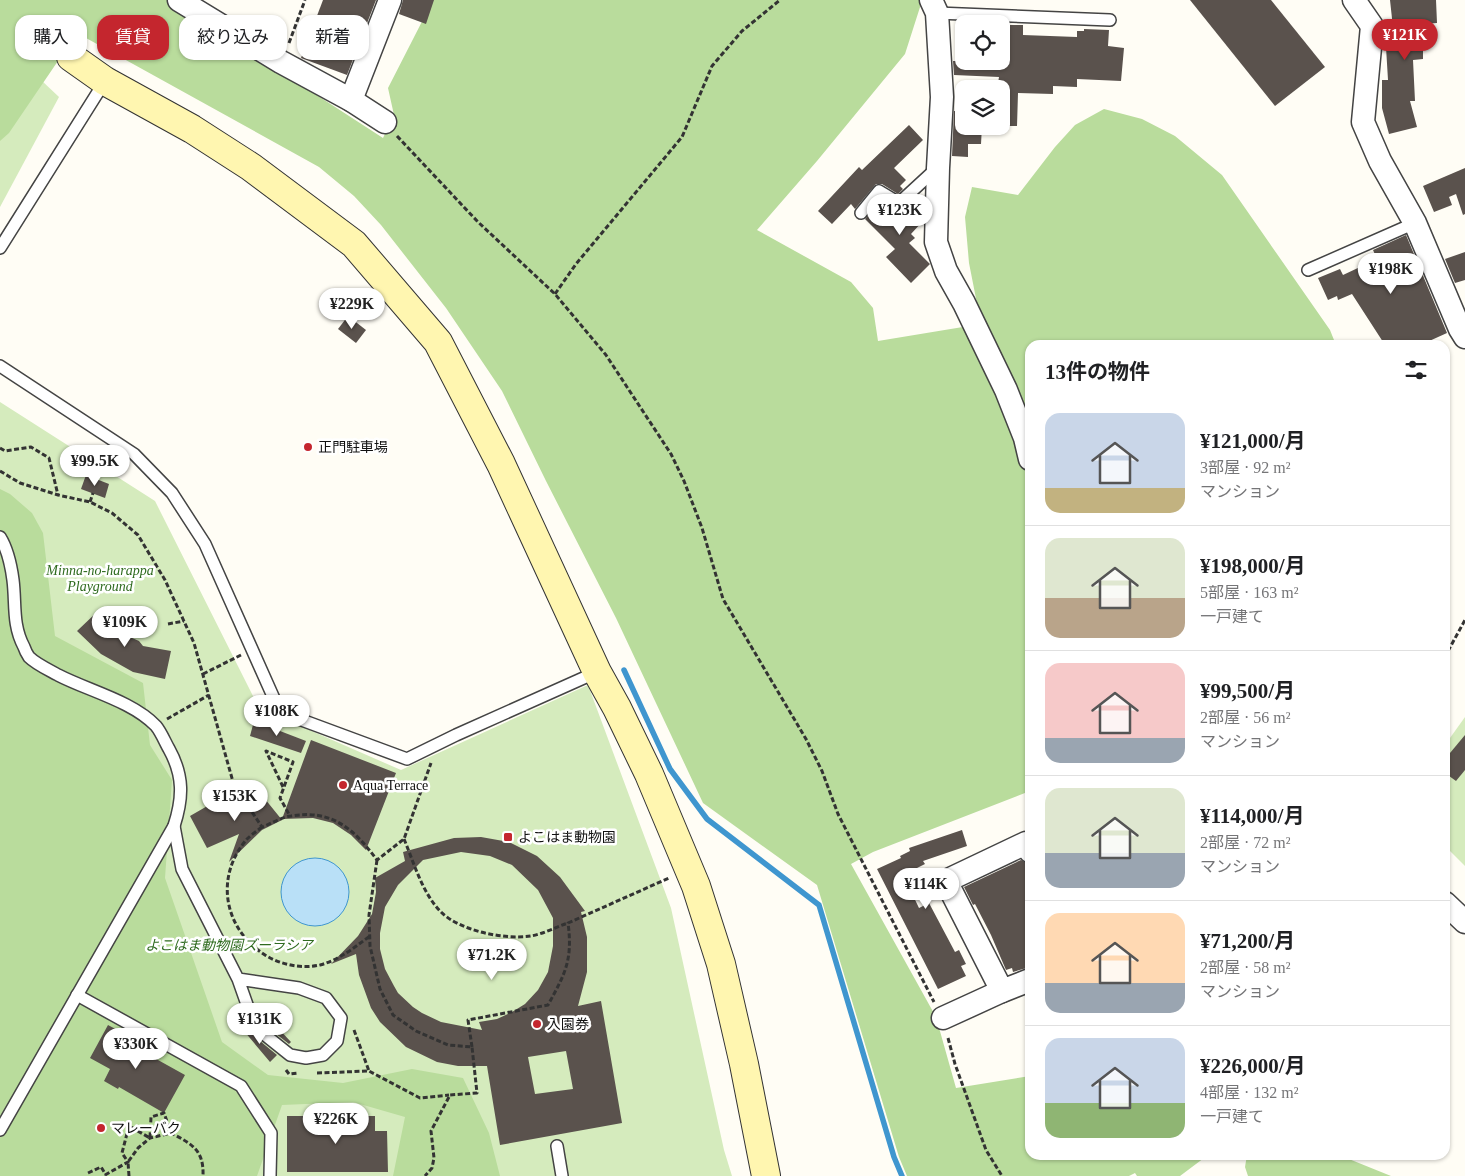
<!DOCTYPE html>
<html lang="ja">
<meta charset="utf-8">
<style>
:root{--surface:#fff;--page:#f6f6f6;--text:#202124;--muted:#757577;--line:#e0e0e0;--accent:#c4262e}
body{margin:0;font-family:"Times New Roman","Noto Sans JP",serif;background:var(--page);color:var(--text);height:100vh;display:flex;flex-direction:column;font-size:19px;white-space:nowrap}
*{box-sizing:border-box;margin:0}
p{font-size:16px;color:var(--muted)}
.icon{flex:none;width:28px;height:28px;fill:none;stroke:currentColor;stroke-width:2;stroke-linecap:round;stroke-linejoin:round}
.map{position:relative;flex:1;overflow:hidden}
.side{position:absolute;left:1025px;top:340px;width:425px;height:820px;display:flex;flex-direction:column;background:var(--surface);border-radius:15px;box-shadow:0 1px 4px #0004}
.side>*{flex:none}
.hud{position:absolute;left:15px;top:15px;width:475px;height:45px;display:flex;gap:10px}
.controls{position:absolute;left:955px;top:15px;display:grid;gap:10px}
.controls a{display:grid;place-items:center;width:55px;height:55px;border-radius:10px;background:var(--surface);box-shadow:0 1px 4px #0004;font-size:25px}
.price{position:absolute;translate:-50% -42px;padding:0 11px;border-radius:18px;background:#fff;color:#222;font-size:16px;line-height:32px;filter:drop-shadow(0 1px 2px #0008)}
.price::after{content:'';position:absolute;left:50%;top:30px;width:15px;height:11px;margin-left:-8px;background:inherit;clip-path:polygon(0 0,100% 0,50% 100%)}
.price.current{background:var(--accent);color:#fff}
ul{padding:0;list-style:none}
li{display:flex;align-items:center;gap:15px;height:125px;padding:0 20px}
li+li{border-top:1px solid var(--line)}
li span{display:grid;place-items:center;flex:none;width:140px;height:100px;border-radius:15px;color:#555}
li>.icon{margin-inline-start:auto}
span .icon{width:60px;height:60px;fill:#fffc;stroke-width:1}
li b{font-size:21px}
h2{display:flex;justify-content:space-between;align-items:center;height:60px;padding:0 20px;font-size:21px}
.pill{padding:0 18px;border-radius:15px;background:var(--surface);box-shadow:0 1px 4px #0004;font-size:18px;line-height:45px}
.pill.current{background:var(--accent);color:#fff}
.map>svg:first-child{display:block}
.green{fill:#d5ebbd}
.forest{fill:#b9dc9c}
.water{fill:#b9e0f7;stroke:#3f96cf}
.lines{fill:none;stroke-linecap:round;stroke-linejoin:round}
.stream{stroke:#3f96cf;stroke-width:5.5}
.building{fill:#5a524d;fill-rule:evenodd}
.lane-casing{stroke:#444;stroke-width:14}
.street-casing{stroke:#444;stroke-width:25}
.secondary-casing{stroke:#333;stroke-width:30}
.path{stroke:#333;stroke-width:3;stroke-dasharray:5 2.5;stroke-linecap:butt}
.lane{stroke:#fff;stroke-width:11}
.street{stroke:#fff;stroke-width:22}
.secondary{stroke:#fff6b0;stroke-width:28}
.poi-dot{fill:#c4262e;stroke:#fff;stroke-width:2}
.labels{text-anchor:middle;stroke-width:5;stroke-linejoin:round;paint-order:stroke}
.poi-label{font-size:14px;fill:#111;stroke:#fff;text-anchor:start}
.park-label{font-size:14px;font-style:italic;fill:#2f6b1f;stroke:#fff}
</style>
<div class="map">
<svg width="1465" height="1176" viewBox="0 0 1465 1176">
<rect width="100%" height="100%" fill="#fffdf5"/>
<g class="green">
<polygon points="0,43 6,47 59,97 0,207"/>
<polygon points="0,402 155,501 259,708 401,770 588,685 671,908 724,1150 732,1176 0,1176"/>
<polygon points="1465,717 1465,866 1445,846 1445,745"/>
</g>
<g class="forest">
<polygon points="0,0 170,0 383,138 394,115 388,88 433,0 919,0 921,4 905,54 817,161 757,230 851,282 873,308 878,341 981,324 969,263 965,217 972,187 1018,195 1055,147 1075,125 1104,109 1142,119 1175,136 1222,175 1330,330 1336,345 1030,345 1030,791 873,852 851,864 936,1017 956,1088 1030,1076 1030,1155 1208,1155 1180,1176 1137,1176 1135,1173 1129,1176 907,1176 899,1157 817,885 703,803 616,618 546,481 502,391 446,308 381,225 354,196 319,167 77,33 9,133 0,141"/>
<polygon points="0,489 10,494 32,513 43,533 55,636 143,683 150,745 172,780 165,878 222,1042 268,1075 343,1083 412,1069 463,1078 489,1133 500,1176 393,1176 405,1117 353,1102 282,1105 257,1176 0,1176"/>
<polygon points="1247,1155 1339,1155 1391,1176 1248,1176 1245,1167"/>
</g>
<circle class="water" cx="315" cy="892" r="34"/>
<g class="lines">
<polyline class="stream" points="624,670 670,769 707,819 819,905 894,1157 902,1176"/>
</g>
<g class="building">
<polygon points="323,0 376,0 347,75 301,58"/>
<polygon points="403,0 434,0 426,24 399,14"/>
<polygon points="1190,0 1271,0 1325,67 1275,106"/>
<polygon points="1390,0 1436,0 1437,23 1423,24 1423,59 1413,60 1415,101 1410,101 1417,127 1389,134 1382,108 1382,80 1388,80 1386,47 1395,46"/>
<polygon points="1001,25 1023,25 1023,35 1077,37 1077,31 1084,31 1084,29 1109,30 1108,46 1124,48 1121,81 1077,79 1077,87 1053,86 1053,94 1018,93 1017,126 1001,126 1001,83 998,83 999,77 954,75 953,61 1001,61"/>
<polygon points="954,111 964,112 964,126 982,126 981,144 968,144 968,157 952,156"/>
<polygon points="909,125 923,140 894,168 906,180 900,186 903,189 898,194 882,184 876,184 855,209 851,204 832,224 818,211 859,167 862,170"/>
<polygon points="1465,168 1465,214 1463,215 1456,194 1449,197 1452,205 1434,212 1423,186"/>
<polygon points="914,199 924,209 924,212 918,218 922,222 911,234 915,238 909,243 930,264 911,283 886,257 895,249 865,219 881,201 899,210 904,209"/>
<polygon points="1406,235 1447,333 1427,342 1401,342 1402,345 1385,345 1352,294 1338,300 1337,296 1328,300 1318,278 1340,269 1343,275 1377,259 1373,250"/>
<polygon points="1465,252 1465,280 1455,283 1445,259"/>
<polygon points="348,316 366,330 356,343 338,329"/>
<polygon points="86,475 109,484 105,498 81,489"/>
<polygon points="98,611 121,633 139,641 143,646 171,651 165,679 133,672 101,654 77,631"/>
<polygon points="254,721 306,741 301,753 250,736"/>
<polygon points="1465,735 1465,770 1456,781 1445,773 1445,759"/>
<polygon points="311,740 396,773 366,850 351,835 333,823 313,818 282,819"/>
<polygon points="248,796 258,796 265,799 282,820 262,830 229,862 239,834 207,848 190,816 223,797 231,811 244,797"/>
<polygon points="962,830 967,846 923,861 925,864 903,875 919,908 929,903 955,952 959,950 966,964 961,966 966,976 938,989 877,869 901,858 900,856 910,851 909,848"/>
<path d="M481,837L509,842L537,856L560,877L585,911L581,912L587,937V972L578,1006L601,1001L622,1123L500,1145L487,1066H458L437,1062L406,1047L380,1022L371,1008L359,975L356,954L331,964L358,936L372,914L376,892L375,878L405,861L403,852L454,838ZM461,852L490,856L512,865L538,890L553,918V946L548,972L538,990L525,1004L512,1012L497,1019L479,1022L482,1030L441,1022L422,1013L413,1007L398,993L394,986L385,969L380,949V933L385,907L398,885L423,860ZM566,1051L573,1089L535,1094L528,1057Z"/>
<polygon points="1021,860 1030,864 1030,967 1013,972 1012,968 1006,970 991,935 975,904 973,905 964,887"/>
<polygon points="264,1013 291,1042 289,1044 271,1030 261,1016"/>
<polygon points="108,1025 143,1044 140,1050 185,1075 164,1113 119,1087 118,1089 104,1081 110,1069 90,1058"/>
<polygon points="250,1026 260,1041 277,1055 270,1062 244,1031"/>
<polygon points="287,1116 375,1116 375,1131 387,1131 388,1172 287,1172"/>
</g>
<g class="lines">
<g class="lane-casing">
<g id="lane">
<polyline points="937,13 1110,20"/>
<polyline points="861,213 879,191 899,203 937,168"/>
<polyline points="0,248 105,81"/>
<polyline points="1308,270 1415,223"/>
<polyline points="0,366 134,454 172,493 205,544 280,712 407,759 456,735 597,672"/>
<path d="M0,537C8,550 11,565 13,580C16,603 12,625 24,647C25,650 27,654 29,657C36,664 49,670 58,675C89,691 132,701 156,726C161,732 165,742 169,749C184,776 183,798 174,826L0,1130"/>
<polyline points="174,826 182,869 238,979 250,1013 265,1035 290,1055 306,1058 323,1055 337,1041 341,1018 326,998 299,988 238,979"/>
<polyline points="77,995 241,1086 271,1133 270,1176"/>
<polyline points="557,1146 562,1176"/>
</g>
</g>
<g class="street-casing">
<g id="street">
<polyline points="179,0 281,62 351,100 385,122"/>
<polyline points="931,0 937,13 942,97 938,168 936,242 946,271 964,303 1006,390 1025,438 1030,459"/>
<polyline points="1354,0 1372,26 1363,122 1380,161 1415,223 1460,329 1465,337"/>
<polyline points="351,100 390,0"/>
<polyline points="1030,851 1026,843 946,881 1002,991 1030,980"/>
<polyline points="1445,903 1465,922"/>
<polyline points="943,1018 1002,991"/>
</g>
</g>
<g class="secondary-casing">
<polyline id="secondary" points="71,57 105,81 192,129 251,167 354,244 438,342 501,464 597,672 617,708 649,774 696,886 721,964 744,1064 766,1176"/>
</g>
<g class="path">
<polyline points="289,43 305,0"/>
<polyline points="397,136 478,222 555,294 606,355 671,454 684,481 702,528 723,599 806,739 822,771 838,814 934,1002"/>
<polyline points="555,294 576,264 682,137 712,66 742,31 780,0"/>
<polyline points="0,448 5,451 31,447 49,458 58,495"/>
<path d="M0,471L20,483L58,495L90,502L112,513L138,535L165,580L194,643L237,796L252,812L262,827C271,824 281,817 291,816C332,809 354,829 377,860L404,839L431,763"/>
<polyline points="90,502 93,493"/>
<polyline points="168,624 184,621"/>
<polyline points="1448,651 1465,620"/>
<polyline points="203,674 241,655"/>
<polyline points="167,719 209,695"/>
<polyline points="283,787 266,751 293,762 280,798 290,816"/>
<path d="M262,827C257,831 251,835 247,839C214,877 224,929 265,955C281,965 302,969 320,965C339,960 355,947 370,936"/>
<path d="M404,839C414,863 422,892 440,911C459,931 505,940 531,936C543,934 556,927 568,923"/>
<polyline points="377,860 369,915 370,946 380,989 393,1015 416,1031 448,1045 472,1047 477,1093 450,1095 431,1131 434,1158 432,1168 425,1176"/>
<polyline points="354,1030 369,1071"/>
<polyline points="948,1038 955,1064 986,1150 1002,1176"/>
<path d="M472,1047L468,1020L548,1005C565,974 573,960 568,923L669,878"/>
<polyline points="286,1070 289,1074 298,1073"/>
<polyline points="317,1073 369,1071 420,1098 449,1095"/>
<polyline points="88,1173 101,1167 106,1175"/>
<polyline points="105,1175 128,1162 122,1153 129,1126 150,1138 151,1117 164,1113 171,1133"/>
<path d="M129,1176L128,1162L138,1148L150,1138L171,1133C192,1144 204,1150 203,1176"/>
</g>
<use href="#lane" class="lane"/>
<use href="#street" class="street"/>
<use href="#secondary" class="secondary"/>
</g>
<g class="poi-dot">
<circle cx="308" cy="447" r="5"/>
<circle cx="343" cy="785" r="5"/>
<rect x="503" y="832" width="10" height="10" rx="2.5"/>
<circle cx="537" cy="1024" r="5"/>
<circle cx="101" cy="1128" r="5"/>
</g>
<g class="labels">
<g class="poi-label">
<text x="318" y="452">正門駐車場</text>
<text x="353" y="790">Aqua Terrace</text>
<text x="518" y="842">よこはま動物園</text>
<text x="547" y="1029">入園券</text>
<text x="111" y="1133">マレーバク</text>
</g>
<g class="park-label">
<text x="100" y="575">Minna-no-harappa<tspan x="100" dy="16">Playground</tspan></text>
<text x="229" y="950">よこはま動物園ズーラシア</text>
</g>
</g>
</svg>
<div class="controls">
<a><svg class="icon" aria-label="locate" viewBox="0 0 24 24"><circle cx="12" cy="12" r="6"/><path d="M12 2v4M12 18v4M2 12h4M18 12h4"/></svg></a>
<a><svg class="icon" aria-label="layers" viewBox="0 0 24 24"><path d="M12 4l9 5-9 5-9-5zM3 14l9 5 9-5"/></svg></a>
</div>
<b class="price current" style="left:1405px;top:61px">¥121K</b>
<b class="price" style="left:900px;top:236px">¥123K</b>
<b class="price" style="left:1391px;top:295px">¥198K</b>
<b class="price" style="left:352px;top:330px">¥229K</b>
<b class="price" style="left:95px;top:487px">¥99.5K</b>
<b class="price" style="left:125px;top:648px">¥109K</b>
<b class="price" style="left:277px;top:737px">¥108K</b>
<b class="price" style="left:235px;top:822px">¥153K</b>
<b class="price" style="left:926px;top:910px">¥114K</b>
<b class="price" style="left:492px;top:981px">¥71.2K</b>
<b class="price" style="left:260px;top:1045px">¥131K</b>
<b class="price" style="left:136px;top:1070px">¥330K</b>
<b class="price" style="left:336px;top:1145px">¥226K</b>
<div class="hud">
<a class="pill">購入</a>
<a class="pill current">賃貸</a>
<a class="pill">絞り込み</a>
<a class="pill">新着</a>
</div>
<section class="side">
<h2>13件の物件<svg class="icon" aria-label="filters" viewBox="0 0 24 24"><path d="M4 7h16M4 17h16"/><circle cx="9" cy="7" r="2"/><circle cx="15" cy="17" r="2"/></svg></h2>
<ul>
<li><span style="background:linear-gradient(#c9d6e8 75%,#c2b280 0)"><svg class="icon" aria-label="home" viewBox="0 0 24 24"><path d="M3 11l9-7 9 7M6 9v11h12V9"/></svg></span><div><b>¥121,000/月</b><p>3部屋 · 92 m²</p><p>マンション</p></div></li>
<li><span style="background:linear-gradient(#dfe7d0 60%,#b9a48a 0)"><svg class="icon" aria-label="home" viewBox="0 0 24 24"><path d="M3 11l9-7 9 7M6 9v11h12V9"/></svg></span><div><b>¥198,000/月</b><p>5部屋 · 163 m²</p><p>一戸建て</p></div></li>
<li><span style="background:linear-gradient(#f6c9c9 75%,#9aa5b1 0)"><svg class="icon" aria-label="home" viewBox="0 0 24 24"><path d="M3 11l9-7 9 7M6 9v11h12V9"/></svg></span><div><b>¥99,500/月</b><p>2部屋 · 56 m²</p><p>マンション</p></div></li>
<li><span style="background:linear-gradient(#dfe7d0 65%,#9aa5b1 0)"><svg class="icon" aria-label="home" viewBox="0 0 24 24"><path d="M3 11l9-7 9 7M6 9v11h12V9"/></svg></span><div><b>¥114,000/月</b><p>2部屋 · 72 m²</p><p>マンション</p></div></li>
<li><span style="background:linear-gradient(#ffd9b3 70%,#9aa5b1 0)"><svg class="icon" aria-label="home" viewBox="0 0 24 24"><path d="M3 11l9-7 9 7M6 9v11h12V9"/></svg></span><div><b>¥71,200/月</b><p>2部屋 · 58 m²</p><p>マンション</p></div></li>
<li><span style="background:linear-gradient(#c9d6e8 65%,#8fb573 0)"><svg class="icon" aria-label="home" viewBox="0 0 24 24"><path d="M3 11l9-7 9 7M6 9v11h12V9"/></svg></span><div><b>¥226,000/月</b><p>4部屋 · 132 m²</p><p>一戸建て</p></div></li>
</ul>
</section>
</div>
